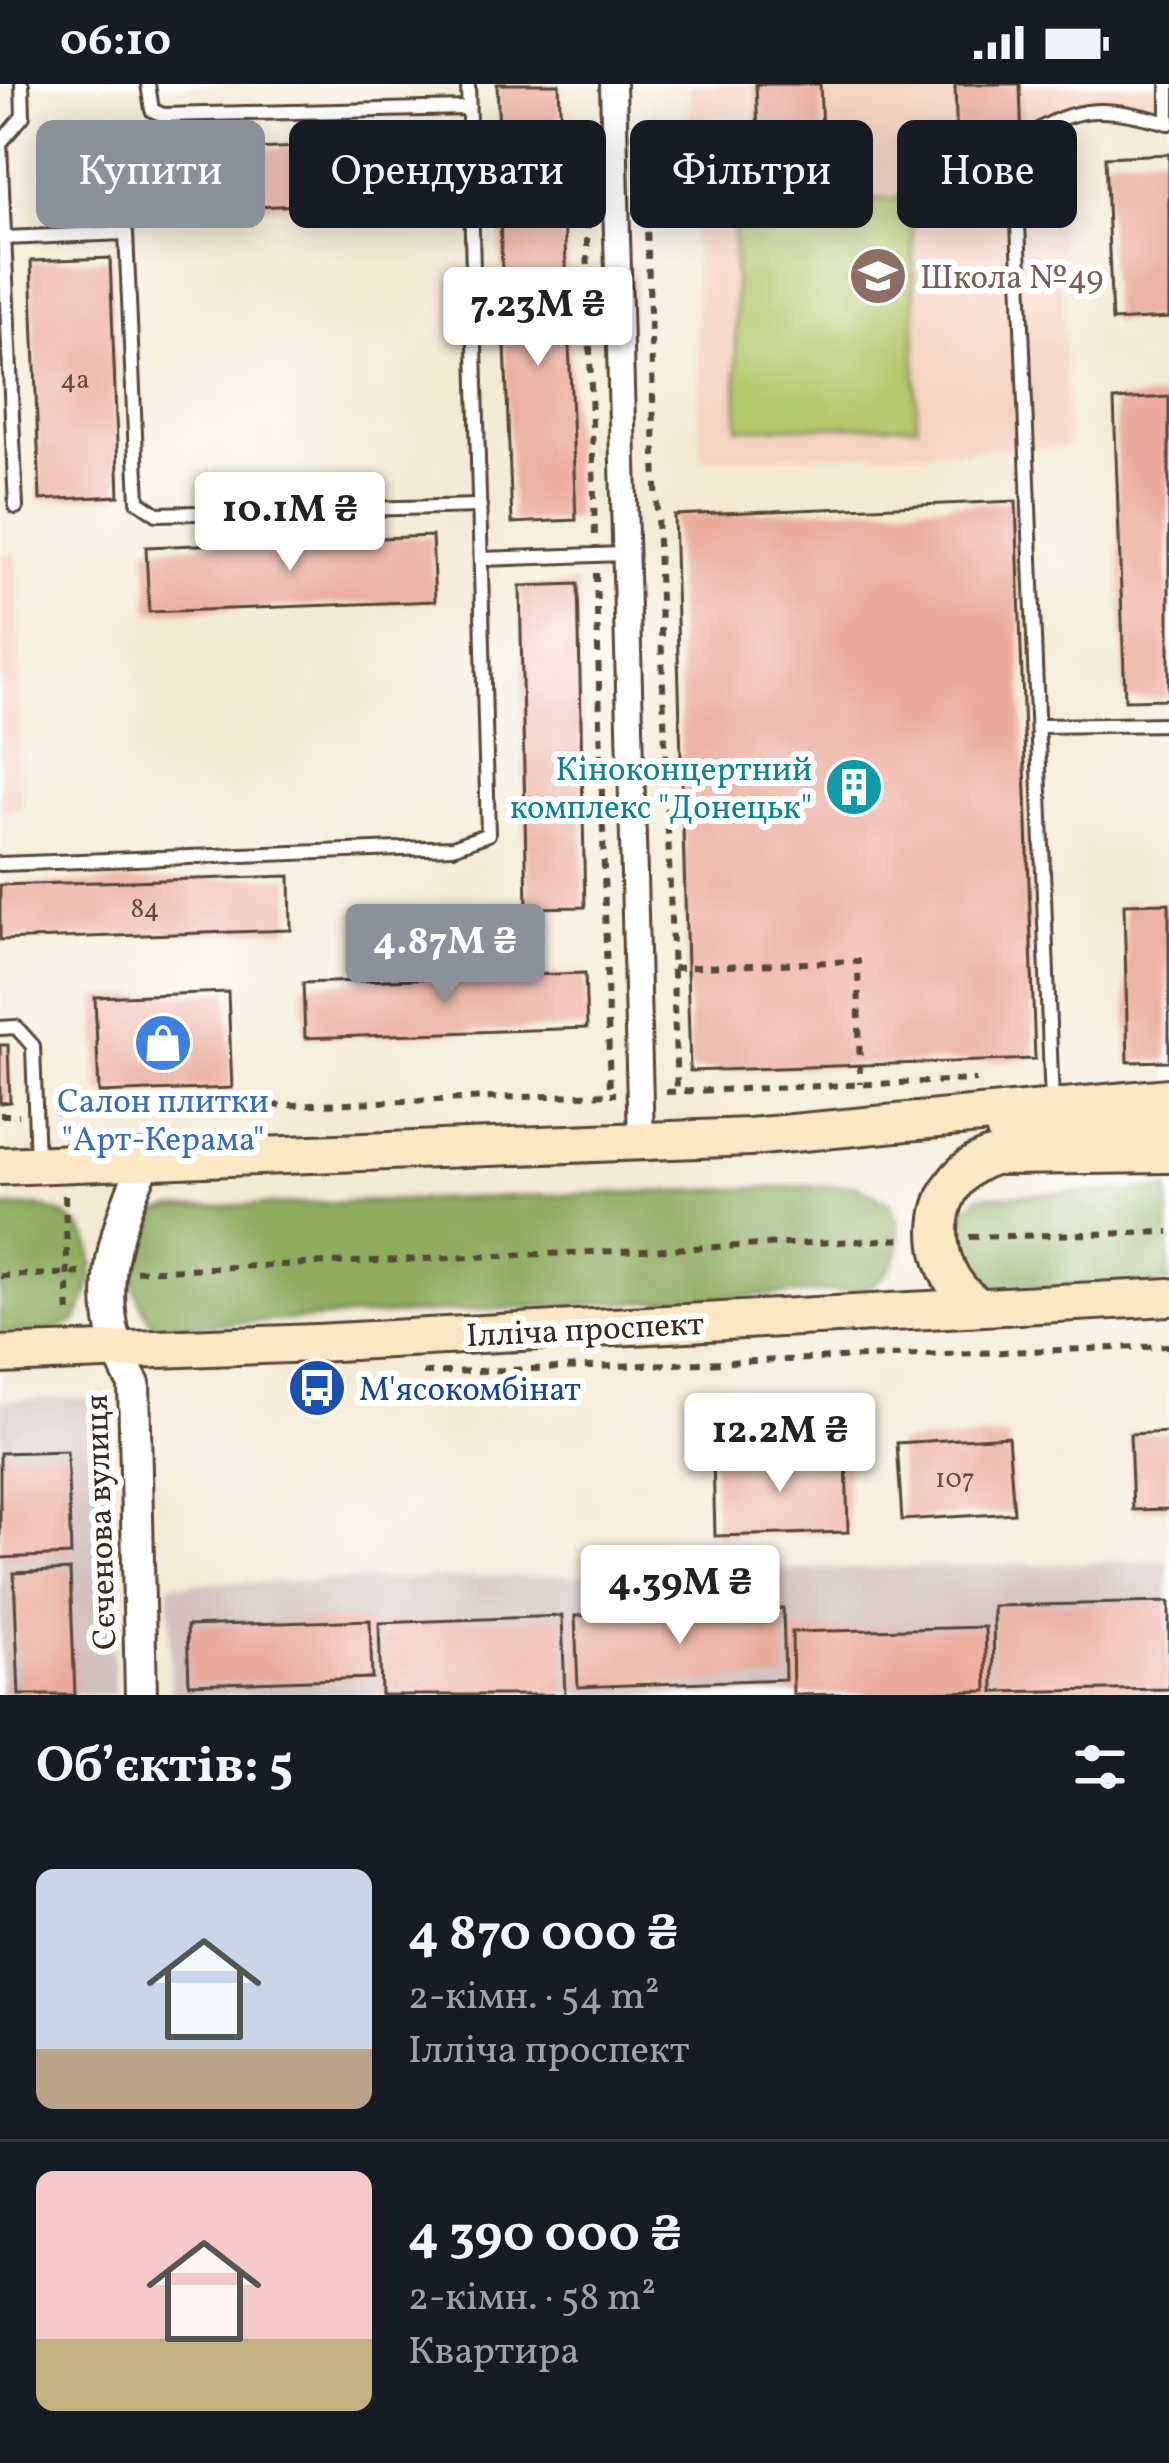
<!DOCTYPE html>
<html lang="uk">
<meta charset="utf-8">
<style>
:root{--surface:#171b24;--page:#242831;--text:#f1f3f6;--muted:#9ea1a6;--line:#363941;--accent:#8c9099}
body{margin:0;font-family:Vollkorn,serif;background:var(--page);color:var(--text);height:100vh;display:flex;flex-direction:column;font-size:45px;white-space:nowrap}
*{box-sizing:border-box;margin:0}
p{font-size:39px;color:var(--muted)}
.icon{flex:none;width:66px;height:66px;fill:none;stroke:currentColor;stroke-width:2;stroke-linecap:round;stroke-linejoin:round}
.map{position:relative;height:1611px;overflow:hidden}
.side{display:flex;flex-direction:column;background:var(--surface);flex:1}
.side>*{flex:none}
.guide{position:absolute;left:36px;top:36px;width:1098px;height:108px;display:flex;gap:24px}
.price{position:absolute;translate:-50% -102px;padding:0 27px;border-radius:12px;background:#fff;color:#222;font-size:39px;line-height:78px;filter:drop-shadow(0 3px 6px #0008)}
.price::after{content:'';position:absolute;left:50%;top:72px;width:36px;height:27px;margin-left:-18px;background:inherit;clip-path:polygon(0 0,100% 0,50% 100%)}
.price.selected{background:var(--accent);color:#fff}
ul{padding:0;list-style:none}
li{display:flex;align-items:center;gap:36px;height:300px;padding:0 36px}
li+li{border-top:3px solid var(--line)}
li span{display:grid;place-items:center;flex:none;width:336px;height:240px;border-radius:18px;color:#555}
li>.icon{margin-inline-start:auto}
span .icon{width:144px;height:144px;fill:#fffc;stroke-width:1}
li b{font-size:51px}
h2{display:flex;justify-content:space-between;align-items:center;height:144px;padding:0 36px;font-size:51px}
.pill{padding:0 42px;border-radius:18px;background:var(--surface);box-shadow:0 6px 30px #0003;font-size:42px;line-height:108px}
.pill.selected{background:var(--accent);color:#fff}
.status{display:flex;justify-content:space-between;align-items:center;height:84px;padding:0 60px;background:var(--surface);direction:ltr}
.status svg{height:33px;fill:currentColor}
.map>svg:first-child{display:block}
.built{fill:#f5d3c1}
.industrial{fill:#d1c0bc}
.green{fill:#b4c86c;stroke:#787945;stroke-width:3}
.forest{fill:#8fac60;stroke:#656b3f;stroke-width:3}
.building{fill:#ebab9c}
.lines{fill:none;stroke-linecap:round;stroke-linejoin:round}
.service-casing{stroke:#574739;stroke-width:18}
.minor-casing{stroke:#574739;stroke-width:30}
.tertiary-casing{stroke:#574739;stroke-width:36}
.secondary-casing{stroke:#574739;stroke-width:42}
.path{stroke:#574739;stroke-width:6;stroke-dasharray:9 9;stroke-linecap:butt}
.service{stroke:#fff;stroke-width:12}
.minor{stroke:#fff;stroke-width:24}
.tertiary{stroke:#fff;stroke-width:30}
.secondary{stroke:#fae7c3;stroke-width:36}
.labels{text-anchor:middle;stroke-width:12;stroke-linejoin:round;paint-order:stroke}
.number-label{font-size:27px;fill:#674a3e}
.education-label{font-size:33px;fill:#785e54;stroke:#fff;text-anchor:start}
.culture-label{font-size:33px;fill:#0d838f;stroke:#fff;text-anchor:end}
.shop-label{font-size:33px;fill:#366cbe;stroke:#fff}
.street-label{font-size:33px;fill:#3b2a1e;stroke:#fff}
.transit-label{font-size:33px;fill:#164399;stroke:#fff;text-anchor:start}
</style>
<div class="status"><b>06:10</b><svg viewBox="0 0 49 12"><path d="M0 12V9h3v3zM5 12V6h3v6zM10 12V3h3v9zM15 12V0h3v12zM26 1h20v11H26zM47 4h2v5h-2z"/></svg></div>
<div class="map">
<svg width="1169" height="1611" viewBox="0 0 1169 1611">
<rect width="100%" height="100%" fill="#fff"/>
<filter id="ink" filterUnits="userSpaceOnUse"><feTurbulence type="fractalNoise" baseFrequency=".00833" numOctaves="2"/><feDisplacementMap in="SourceGraphic" scale="24" xChannelSelector="R" yChannelSelector="G"/><feConvolveMatrix kernelMatrix="1 2 1 2 8 2 1 2 1" color-interpolation-filters="sRGB"/></filter>
<filter id="wash" filterUnits="userSpaceOnUse"><feTurbulence type="fractalNoise" baseFrequency=".004" numOctaves="4" result="noise"/><feDisplacementMap in="SourceGraphic" scale="48" xChannelSelector="R" yChannelSelector="G"/><feGaussianBlur stdDeviation="2.7" result="paint"/><feColorMatrix in="noise" values="0 0 0 0 0 0 0 0 0 0 0 0 0 0 0 0 0 1.4 0 .05"/><feComposite in="paint" operator="in"/></filter>
<g filter="url(#wash)">
<rect width="100%" height="100%" fill="#f3ead4"/>
<g class="built">
<polygon points="688,0 1169,0 1169,18 1056,23 1068,363 701,375"/>
<polygon points="17,468 22,726 0,727 0,469"/>
</g>
<g class="industrial">
<polygon points="108,1313 114,1611 0,1611 0,1316"/>
<polygon points="1169,1477 1169,1611 171,1611 169,1500"/>
</g>
<polygon class="green" points="912,114 917,341 738,344 733,118"/>
<g class="forest">
<path d="M856,1101L888,1118C910,1154 900,1189 861,1206L154,1243C137,1218 107,1155 144,1132C151,1128 165,1127 173,1124Z"/>
<polygon points="1169,1105 1169,1199 997,1206 981,1202 957,1181 956,1134 979,1112"/>
<path d="M35,1122C101,1134 105,1185 75,1238L49,1247L0,1249V1124Z"/>
</g>
<g id="blocks">
<g class="building">
<polygon points="497,0 559,0 562,68 500,71"/>
<polygon points="756,0 820,0 823,71 759,74"/>
<polygon points="955,0 1020,0 1022,63 957,66"/>
<polygon points="446,57 448,115 130,128 128,70"/>
<polygon points="1169,70 1169,234 1112,237 1105,73"/>
<polygon points="564,131 576,436 512,439 500,134"/>
<polygon points="110,174 119,412 40,416 31,177"/>
<polygon points="1169,313 1169,615 1125,616 1114,316"/>
<polygon points="1016,417 1035,975 690,987 674,431"/>
<polygon points="432,452 435,517 149,528 146,463"/>
<polygon points="578,500 585,823 527,824 520,502"/>
<polygon points="290,792 291,846 0,856 0,801"/>
<polygon points="1169,819 1169,977 1128,978 1124,820"/>
<polygon points="585,889 587,944 305,954 303,899"/>
<polygon points="228,908 232,1004 99,1009 95,913"/>
<polygon points="0,961 8,961 10,1018 0,1019"/>
<polygon points="1169,1348 1169,1425 1133,1426 1130,1350"/>
<polygon points="1008,1352 1014,1429 902,1436 897,1359"/>
<polygon points="67,1367 71,1471 0,1474 0,1369"/>
<polygon points="846,1371 848,1448 715,1452 713,1374"/>
<polygon points="70,1486 75,1611 19,1611 14,1489"/>
<polygon points="1169,1518 1169,1605 994,1608 993,1522"/>
<polygon points="783,1524 785,1595 578,1603 575,1532"/>
<polygon points="562,1532 565,1611 381,1611 379,1539"/>
<polygon points="370,1536 372,1594 189,1600 187,1542"/>
<polygon points="985,1543 987,1607 793,1611 792,1548"/>
</g>
</g>
</g>
<g filter="url(#ink)">
<use href="#blocks" fill-opacity="0" stroke="#574739" stroke-width="3"/>
<g class="lines">
<g class="service-casing">
<g id="service">
<polyline points="148,0 152,26 163,31 468,24"/>
<polyline points="1168,0 1168,39"/>
<polyline points="470,101 616,97"/>
<polyline points="4,154 126,149 138,417 157,430 480,422"/>
<polyline points="16,423 0,59 23,32 22,0"/>
<polyline points="482,475 624,470"/>
<polyline points="1041,642 1169,640"/>
<polyline points="0,780 453,763 488,750 468,0"/>
<polyline points="0,944 16,943 33,962 37,1079"/>
<path d="M1052,1020L1016,86L1024,55C1079,18 1107,23 1169,39"/>
</g>
</g>
<g class="minor-casing">
<polyline id="minor" points="613,0 641,1057"/>
</g>
<g class="tertiary-casing">
<path id="tertiary" d="M141,1611L134,1300C90,1227 111,1149 146,1077"/>
</g>
<g class="secondary-casing">
<g id="secondary">
<polyline points="1005,1047 1169,1043"/>
<polyline points="0,1082 750,1053 1169,1013"/>
<path d="M977,1221C922,1185 926,1091 994,1072L1169,1070"/>
<polyline points="0,1271 316,1259 1169,1213"/>
</g>
</g>
<g class="path">
<polyline points="585,52 585,80"/>
<polyline points="646,112 677,1008"/>
<polyline points="586,118 595,452"/>
<polyline points="596,489 610,1010 616,1010"/>
<polyline points="673,884 858,877 860,1000"/>
<polyline points="666,1008 976,996"/>
<polyline points="56,1029 610,1010"/>
<polyline points="0,1031 19,1031"/>
<polyline points="65,1111 69,1235"/>
<polyline points="969,1153 1169,1148"/>
<polyline points="136,1187 908,1155"/>
<polyline points="0,1192 80,1189"/>
<polyline points="423,1289 1169,1262"/>
</g>
<use href="#service" class="service"/>
<use href="#minor" class="minor"/>
<use href="#tertiary" class="tertiary"/>
<use href="#secondary" class="secondary"/>
</g>
</g>
<defs>
<g id="school-disc" transform="scale(3)"><circle r="9.5" fill="#8d6e63" stroke="#fff"/><path d="M0-5L7-2L0 1L-7-2ZM-4 1L0 2.5L4 1V4Q0 6-4 4Z" fill="#fff"/></g>
<g id="building-disc" transform="scale(3)"><circle r="9.5" fill="#0f9aa8" stroke="#fff"/><path d="M-4-6H4V6H1V3H-1V6H-4ZM-2.5-4.3h1.7v1.8h-1.7ZM.8-4.3h1.7v1.8H.8ZM-2.5-1h1.7V.8h-1.7ZM.8-1h1.7V.8H.8Z" fill="#fff"/></g>
<g id="shop-disc" transform="scale(3)"><circle r="9.5" fill="#3f7fe0" stroke="#fff"/><path d="M-5-2.5h2.3a2.7 3.5 0 0 1 5.4 0H5L5.5 6h-11ZM-1.5-2.5h3a1.5 2.3 0 0 0-3 0Z" fill="#fff"/></g>
<g id="bus-disc" transform="scale(3)"><circle r="9.5" fill="#1a4fb4" stroke="#fff"/><path d="M-5-6H5V4H4V6H2V4H-2V6H-4V4H-5ZM-3.5-4V0h7V-4ZM-3.5 1.2v1.5H-2V1.2ZM2 1.2v1.5H3.5V1.2Z" fill="#fff"/></g>
</defs>
<g fill-rule="evenodd">
<use href="#school-disc" x="878" y="192"/>
<use href="#building-disc" x="854" y="703"/>
<use href="#shop-disc" x="163" y="959"/>
<use href="#bus-disc" x="317" y="1304"/>
</g>
<g class="labels">
<g class="number-label">
<text x="75" y="304">4а</text>
<text x="145" y="833">84</text>
<text x="955" y="1403">107</text>
</g>
<g class="education-label">
<text x="920" y="204">Школа №49</text>
</g>
<g class="culture-label">
<text x="812" y="696">Кіноконцертний<tspan x="812" dy="38">комплекс "Донецьк"</tspan></text>
</g>
<g class="shop-label">
<text x="163" y="1028">Салон плитки<tspan x="163" dy="38">"Арт-Керама"</tspan></text>
</g>
<g class="street-label">
<text transform="translate(585 1244) rotate(-3)" y="12">Ілліча проспект</text>
<text transform="translate(99 1438) rotate(-92)" y="12">Сєченова вулиця</text>
</g>
<g class="transit-label">
<text x="359" y="1316">М'ясокомбінат</text>
</g>
</g>
</svg>
<b class="price" style="left:538px;top:285px">7.23M ₴</b>
<b class="price" style="left:290px;top:490px">10.1M ₴</b>
<b class="price selected" style="left:445px;top:922px">4.87M ₴</b>
<b class="price" style="left:780px;top:1411px">12.2M ₴</b>
<b class="price" style="left:680px;top:1563px">4.39M ₴</b>
<div class="guide">
<a class="pill selected">Купити</a>
<a class="pill">Орендувати</a>
<a class="pill">Фільтри</a>
<a class="pill">Нове</a>
</div>
</div>
<section class="side">
<h2>Об’єктів: 5<svg class="icon" aria-label="filters" viewBox="0 0 24 24"><path d="M4 7h16M4 17h16"/><circle cx="9" cy="7" r="2"/><circle cx="15" cy="17" r="2"/></svg></h2>
<ul>
<li><span style="background:linear-gradient(#c9d6e8 75%,#b9a48a 0)"><svg class="icon" aria-label="home" viewBox="0 0 24 24"><path d="M3 11l9-7 9 7M6 9v11h12V9"/></svg></span><div><b>4 870 000 ₴</b><p>2-кімн. · 54 m²</p><p>Ілліча проспект</p></div></li>
<li><span style="background:linear-gradient(#f6c9c9 70%,#c2b280 0)"><svg class="icon" aria-label="home" viewBox="0 0 24 24"><path d="M3 11l9-7 9 7M6 9v11h12V9"/></svg></span><div><b>4 390 000 ₴</b><p>2-кімн. · 58 m²</p><p>Квартира</p></div></li>
</ul>
</section>
